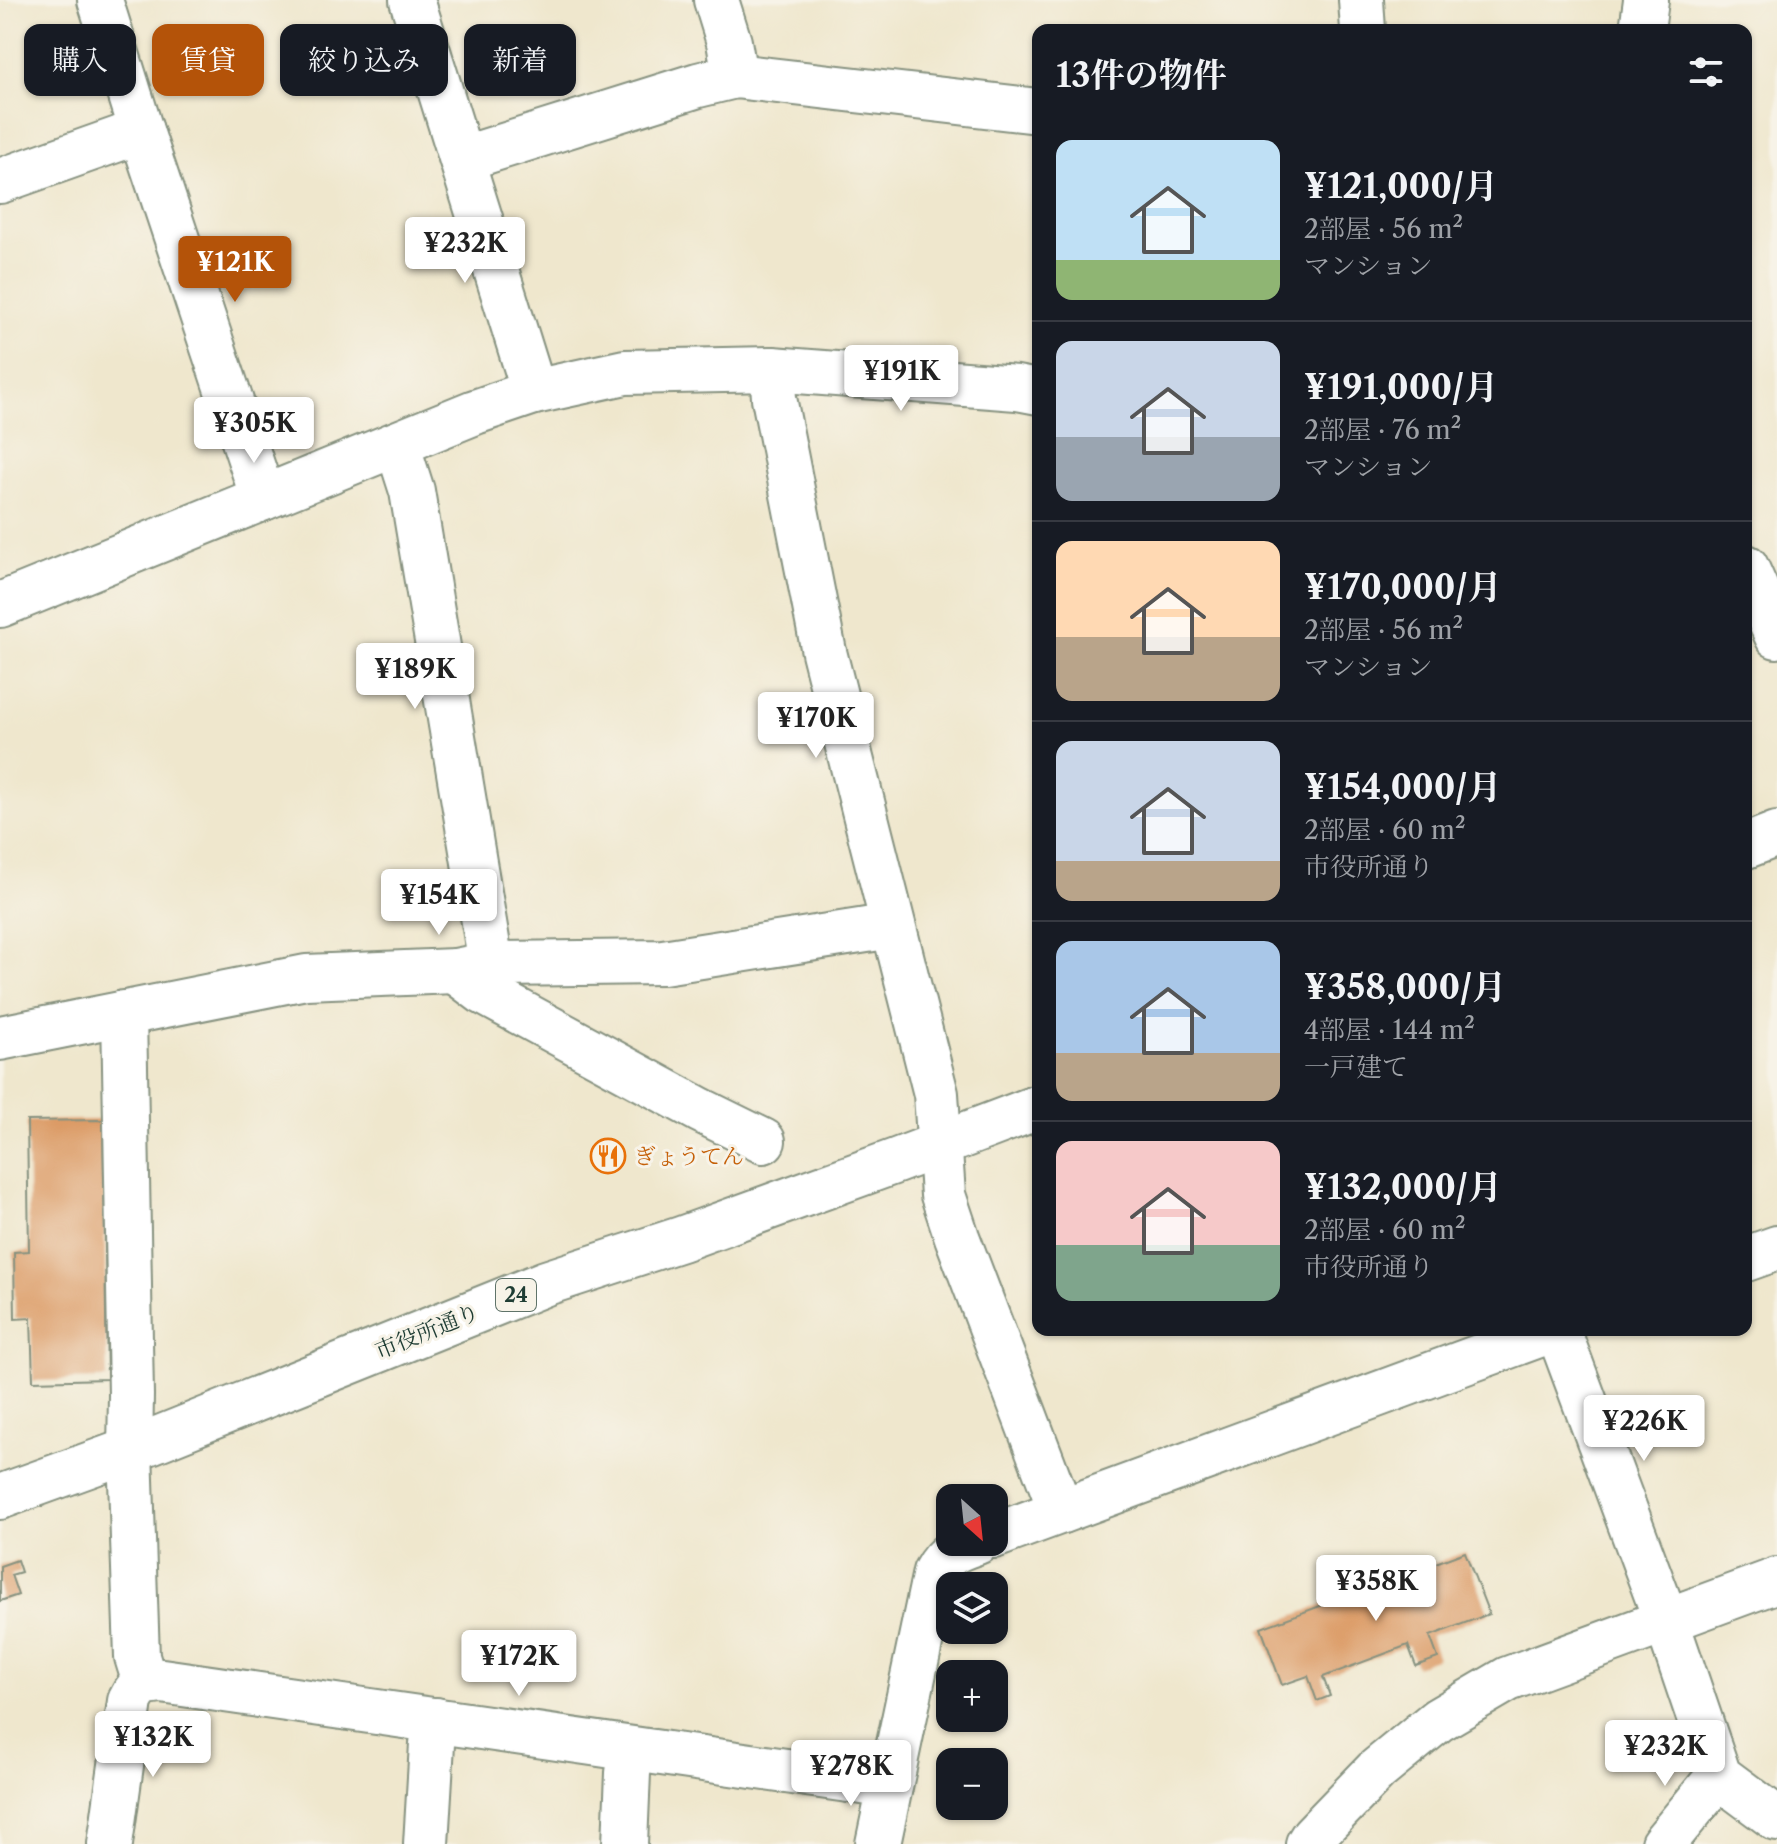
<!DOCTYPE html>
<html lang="ja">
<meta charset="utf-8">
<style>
:root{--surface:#171b24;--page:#242831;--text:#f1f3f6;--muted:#9ea1a6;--line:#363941;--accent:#b45309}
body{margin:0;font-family:"Libre Caslon Text","Noto Serif JP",serif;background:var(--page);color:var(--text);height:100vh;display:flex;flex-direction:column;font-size:30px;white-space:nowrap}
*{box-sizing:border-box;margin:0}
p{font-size:26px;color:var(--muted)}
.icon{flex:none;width:44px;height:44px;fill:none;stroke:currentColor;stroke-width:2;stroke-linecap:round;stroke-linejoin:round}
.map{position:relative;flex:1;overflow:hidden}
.details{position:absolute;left:1032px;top:24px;width:720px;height:1312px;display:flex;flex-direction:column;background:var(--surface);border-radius:16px;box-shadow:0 2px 6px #0004}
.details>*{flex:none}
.guide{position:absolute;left:24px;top:24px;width:760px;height:72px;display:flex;gap:16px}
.needle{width:52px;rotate:153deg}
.fabs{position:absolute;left:936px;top:1484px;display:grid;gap:16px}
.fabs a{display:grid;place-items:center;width:72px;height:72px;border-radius:16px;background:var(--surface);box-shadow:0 2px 6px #0004;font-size:40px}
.price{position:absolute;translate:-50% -68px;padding:0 18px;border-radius:8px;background:#fff;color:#222;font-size:26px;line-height:52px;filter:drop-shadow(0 2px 4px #0008)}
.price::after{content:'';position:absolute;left:50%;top:48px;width:24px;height:18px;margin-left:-12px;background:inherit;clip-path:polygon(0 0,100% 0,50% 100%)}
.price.on{background:var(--accent);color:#fff}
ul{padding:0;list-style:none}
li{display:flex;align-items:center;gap:24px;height:200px;padding:0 24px}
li+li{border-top:2px solid var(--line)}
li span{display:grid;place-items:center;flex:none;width:224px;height:160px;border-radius:16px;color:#555}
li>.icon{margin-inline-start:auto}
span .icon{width:96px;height:96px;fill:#fffc;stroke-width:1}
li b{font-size:34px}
h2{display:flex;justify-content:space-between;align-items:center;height:96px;padding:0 24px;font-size:34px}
.pill{padding:0 28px;border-radius:16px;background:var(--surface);box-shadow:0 2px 6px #0004;font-size:28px;line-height:72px}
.pill.on{background:var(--accent);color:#fff}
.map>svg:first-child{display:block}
.building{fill:#dc9b66}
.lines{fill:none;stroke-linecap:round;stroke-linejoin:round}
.minor-casing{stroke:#879280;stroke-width:48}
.major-casing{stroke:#879280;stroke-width:48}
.minor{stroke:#fff;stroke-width:44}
.major{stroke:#fff;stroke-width:44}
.labels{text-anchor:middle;stroke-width:6;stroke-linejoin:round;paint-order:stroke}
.shield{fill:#f7f3e8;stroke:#60746a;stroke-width:2}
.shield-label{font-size:20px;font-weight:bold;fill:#1f3d34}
.food-label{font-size:22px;fill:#c56008;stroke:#f7f3e8;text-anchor:start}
.street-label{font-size:22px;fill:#1f3d34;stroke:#f7f3e8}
</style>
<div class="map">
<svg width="1777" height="1844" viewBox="0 0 1777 1844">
<rect width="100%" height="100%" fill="#f7f3e8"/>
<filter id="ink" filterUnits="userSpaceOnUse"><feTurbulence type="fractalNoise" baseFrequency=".0125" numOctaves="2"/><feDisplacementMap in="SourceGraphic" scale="16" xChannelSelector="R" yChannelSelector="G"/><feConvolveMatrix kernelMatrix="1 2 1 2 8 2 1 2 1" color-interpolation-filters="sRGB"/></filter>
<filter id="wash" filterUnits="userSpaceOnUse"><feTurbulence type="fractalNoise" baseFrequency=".006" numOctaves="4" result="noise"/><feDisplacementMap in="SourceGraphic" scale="32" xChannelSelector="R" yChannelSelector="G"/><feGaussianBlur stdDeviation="1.8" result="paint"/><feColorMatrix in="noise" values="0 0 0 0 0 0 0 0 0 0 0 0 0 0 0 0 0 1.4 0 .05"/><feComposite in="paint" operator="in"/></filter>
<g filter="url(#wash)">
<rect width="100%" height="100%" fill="#efe7cd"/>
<g id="blocks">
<g class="building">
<polygon points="103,1120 107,1379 33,1381 31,1318 15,1319 14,1252 29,1251 27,1121"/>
<polygon points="1465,1552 1489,1614 1430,1636 1438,1658 1416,1666 1408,1645 1323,1677 1330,1696 1317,1701 1308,1676 1282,1685 1261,1628"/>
<polygon points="17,1560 21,1572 11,1575 18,1595 0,1601 0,1566"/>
</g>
</g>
</g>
<g filter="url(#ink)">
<use href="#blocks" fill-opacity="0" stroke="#879280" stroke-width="2"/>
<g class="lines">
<g class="minor-casing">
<g id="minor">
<polyline points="100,0 141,131 263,498"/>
<polyline points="412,0 534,392"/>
<polyline points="716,0 729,42 735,76"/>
<polyline points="1361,0 1363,30"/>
<polyline points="1642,30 1646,0"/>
<polyline points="462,159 698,85 735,76 1038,111"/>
<polyline points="0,181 141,131"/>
<polyline points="772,369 774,398 824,652 936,1094 943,1195 957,1237 1061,1511"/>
<polyline points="397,444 412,491 491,964"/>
<polyline points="1746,567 1777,636"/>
<polyline points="0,605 475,412 534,392 625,372 772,369 1017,388 1038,392"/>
<polyline points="455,971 483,992 700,1110 763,1141"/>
<polyline points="124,1013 131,1395 130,1450 137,1657 145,1683"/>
<polyline points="0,1038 306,977 455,971 491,964 663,962 892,926"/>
<polyline points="1746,1259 1777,1248"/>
<polyline points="1558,1330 1666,1620 1719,1776 1777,1819"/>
<polyline points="994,1536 1552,1330"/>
<path d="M110,1844L130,1701C138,1684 143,1683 162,1681L890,1786"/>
<polyline points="426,1844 432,1744 436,1720"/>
<polyline points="625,1844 628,1773 632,1750"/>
<path d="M878,1844L935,1572C946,1552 957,1549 977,1542"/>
<polyline points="1308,1844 1313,1836 1377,1770 1438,1720 1508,1679 1777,1580"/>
<polyline points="1663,1844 1719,1776"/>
</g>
</g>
<g class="major-casing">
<g id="major">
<polyline points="1746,846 1777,834"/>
<polyline points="0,1497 130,1450 546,1283 681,1239 896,1161 1038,1107"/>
</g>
</g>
<use href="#minor" class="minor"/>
<use href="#major" class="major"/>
</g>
</g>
<defs>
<g id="restaurant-ring" transform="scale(1.8)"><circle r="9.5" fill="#f7f3e8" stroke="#e8710a" stroke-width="1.5"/><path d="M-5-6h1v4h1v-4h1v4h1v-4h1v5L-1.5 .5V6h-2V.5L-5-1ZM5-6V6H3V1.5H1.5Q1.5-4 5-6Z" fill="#e8710a"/></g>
</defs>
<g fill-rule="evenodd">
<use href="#restaurant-ring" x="608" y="1156"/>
</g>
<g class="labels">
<rect class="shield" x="496" y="1279" width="40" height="32" rx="6"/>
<g class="shield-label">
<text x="516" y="1302">24</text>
</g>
<g class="food-label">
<text x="634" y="1164">ぎょうてん</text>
</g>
<g class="street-label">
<text transform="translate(427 1331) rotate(-22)" y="8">市役所通り</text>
</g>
</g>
</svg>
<div class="fabs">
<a><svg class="needle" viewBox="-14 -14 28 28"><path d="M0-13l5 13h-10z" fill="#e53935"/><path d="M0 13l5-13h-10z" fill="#9ea1a6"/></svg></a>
<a><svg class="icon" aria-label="layers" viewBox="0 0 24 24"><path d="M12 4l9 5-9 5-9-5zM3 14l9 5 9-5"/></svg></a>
<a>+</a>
<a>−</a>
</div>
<b class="price" style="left:465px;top:285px">¥232K</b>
<b class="price on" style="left:235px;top:304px">¥121K</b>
<b class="price" style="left:901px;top:413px">¥191K</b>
<b class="price" style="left:254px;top:465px">¥305K</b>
<b class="price" style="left:415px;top:711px">¥189K</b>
<b class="price" style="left:816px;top:760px">¥170K</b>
<b class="price" style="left:439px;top:937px">¥154K</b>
<b class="price" style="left:1644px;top:1463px">¥226K</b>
<b class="price" style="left:1376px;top:1623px">¥358K</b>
<b class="price" style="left:519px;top:1698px">¥172K</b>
<b class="price" style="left:153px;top:1779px">¥132K</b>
<b class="price" style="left:1665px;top:1788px">¥232K</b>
<b class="price" style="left:851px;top:1808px">¥278K</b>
<div class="guide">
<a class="pill">購入</a>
<a class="pill on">賃貸</a>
<a class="pill">絞り込み</a>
<a class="pill">新着</a>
</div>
<section class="details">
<h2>13件の物件<svg class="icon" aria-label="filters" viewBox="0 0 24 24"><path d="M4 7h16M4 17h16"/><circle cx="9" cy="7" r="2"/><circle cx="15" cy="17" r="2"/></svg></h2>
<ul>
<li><span style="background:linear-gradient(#bfe0f5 75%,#8fb573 0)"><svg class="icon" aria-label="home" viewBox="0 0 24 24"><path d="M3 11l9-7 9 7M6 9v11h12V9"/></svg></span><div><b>¥121,000/月</b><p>2部屋 · 56 m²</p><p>マンション</p></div></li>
<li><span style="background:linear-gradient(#c9d6e8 60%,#9aa5b1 0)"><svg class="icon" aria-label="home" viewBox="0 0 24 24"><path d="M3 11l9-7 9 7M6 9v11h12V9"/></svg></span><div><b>¥191,000/月</b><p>2部屋 · 76 m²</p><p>マンション</p></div></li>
<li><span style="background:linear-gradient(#ffd9b3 60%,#b9a48a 0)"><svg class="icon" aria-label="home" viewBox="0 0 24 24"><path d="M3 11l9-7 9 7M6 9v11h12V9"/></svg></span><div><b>¥170,000/月</b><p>2部屋 · 56 m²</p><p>マンション</p></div></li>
<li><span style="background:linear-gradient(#c9d6e8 75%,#b9a48a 0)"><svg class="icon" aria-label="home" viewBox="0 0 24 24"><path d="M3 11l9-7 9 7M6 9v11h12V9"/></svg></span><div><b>¥154,000/月</b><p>2部屋 · 60 m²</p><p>市役所通り</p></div></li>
<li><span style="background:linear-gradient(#a9c7e8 70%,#b9a48a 0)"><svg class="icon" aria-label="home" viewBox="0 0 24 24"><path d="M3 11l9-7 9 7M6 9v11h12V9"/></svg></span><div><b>¥358,000/月</b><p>4部屋 · 144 m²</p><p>一戸建て</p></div></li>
<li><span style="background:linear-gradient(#f6c9c9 65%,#7fa58c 0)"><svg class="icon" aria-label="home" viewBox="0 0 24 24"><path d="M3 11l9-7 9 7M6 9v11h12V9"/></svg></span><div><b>¥132,000/月</b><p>2部屋 · 60 m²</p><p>市役所通り</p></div></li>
</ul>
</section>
</div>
